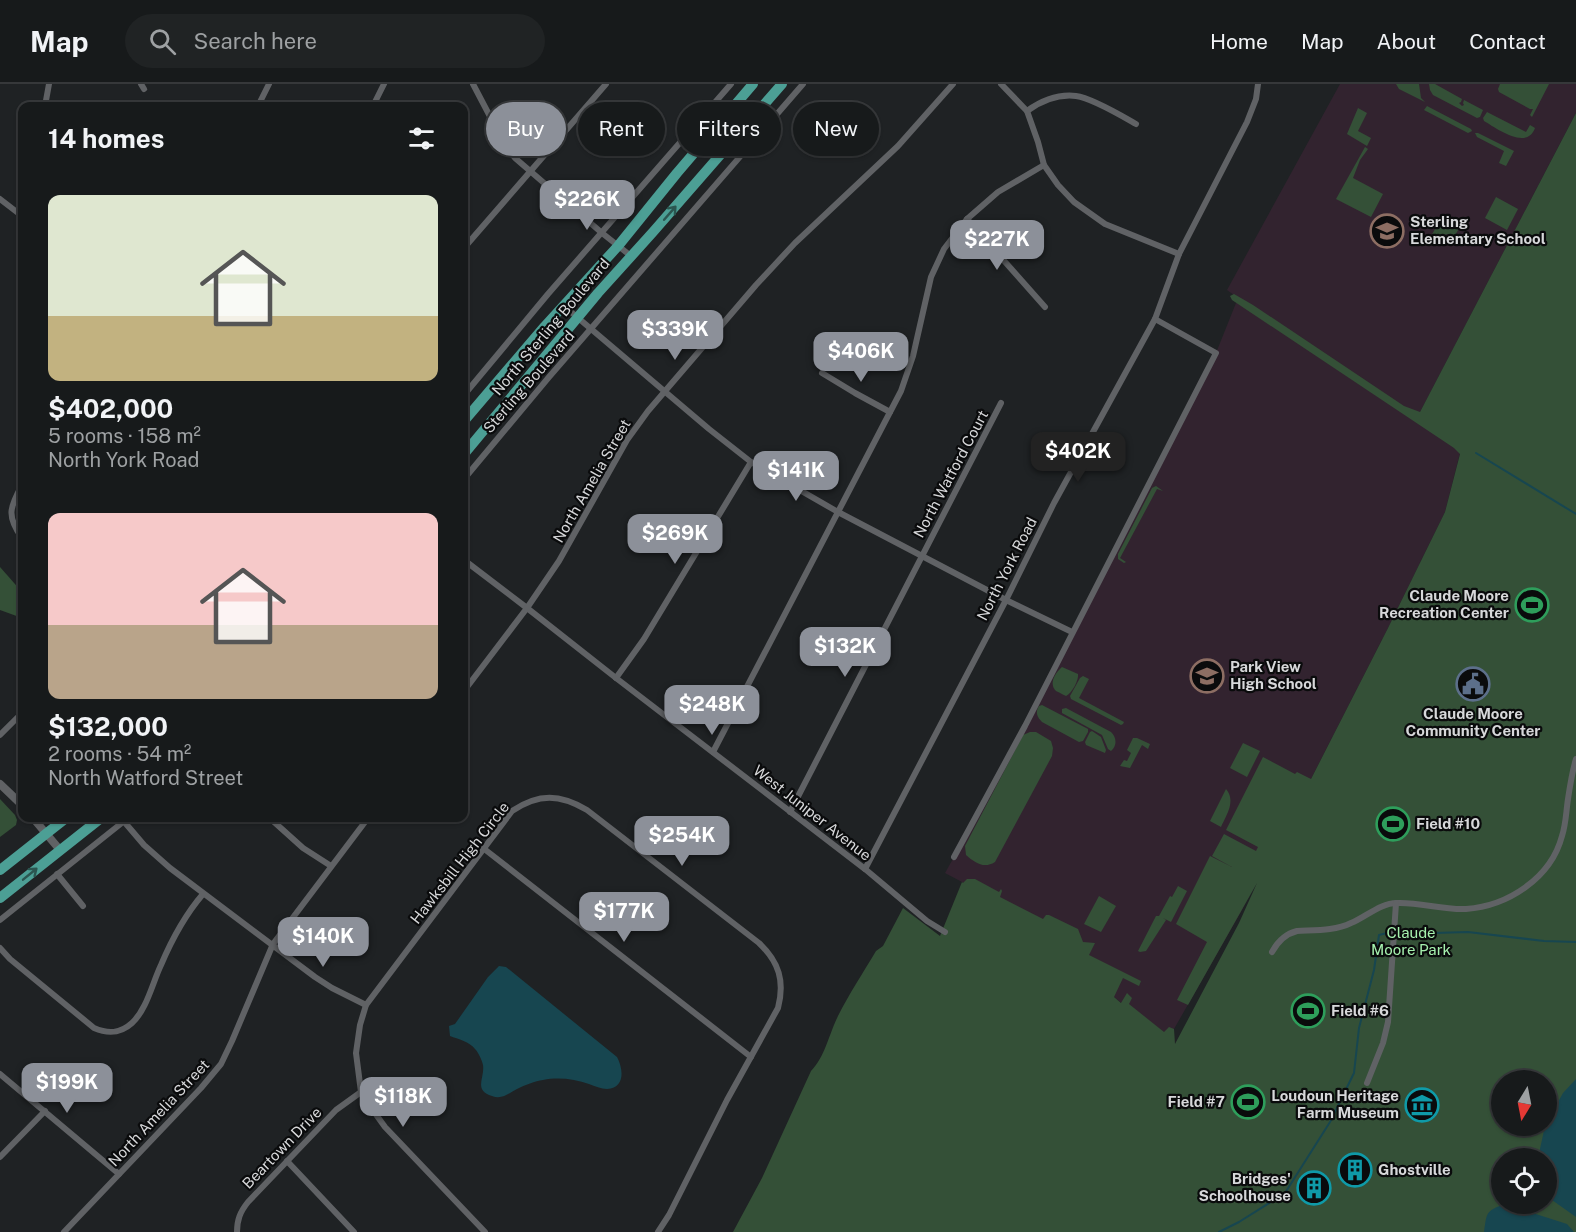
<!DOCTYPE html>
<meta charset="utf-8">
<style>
:root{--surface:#171a1b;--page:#202324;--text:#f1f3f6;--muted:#9ea1a3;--line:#36383a;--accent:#8c9099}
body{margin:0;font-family:"Public Sans",sans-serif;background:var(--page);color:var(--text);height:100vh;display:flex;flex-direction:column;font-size:22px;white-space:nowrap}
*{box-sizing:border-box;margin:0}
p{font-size:20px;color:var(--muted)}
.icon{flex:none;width:33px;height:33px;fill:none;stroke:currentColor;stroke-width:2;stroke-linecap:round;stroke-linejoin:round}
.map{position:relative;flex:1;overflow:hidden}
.details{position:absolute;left:18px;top:18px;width:450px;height:720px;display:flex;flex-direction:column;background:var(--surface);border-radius:12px;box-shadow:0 2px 4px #0004,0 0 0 2px var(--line)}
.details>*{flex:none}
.top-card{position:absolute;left:486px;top:18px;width:570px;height:54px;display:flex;gap:12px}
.needle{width:39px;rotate:190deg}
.buttons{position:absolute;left:1491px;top:986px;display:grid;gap:12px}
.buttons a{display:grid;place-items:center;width:66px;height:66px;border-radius:50%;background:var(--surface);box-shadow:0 2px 4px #0004,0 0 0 2px var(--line);font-size:30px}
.price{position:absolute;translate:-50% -51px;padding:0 14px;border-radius:12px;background:var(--accent);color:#fff;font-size:20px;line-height:39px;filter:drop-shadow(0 2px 3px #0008)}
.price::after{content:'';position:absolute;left:50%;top:36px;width:18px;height:14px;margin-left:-9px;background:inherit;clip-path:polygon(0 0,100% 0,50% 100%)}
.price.current{background:#222;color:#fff}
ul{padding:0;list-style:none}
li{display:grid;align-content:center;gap:12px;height:318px;padding:0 30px}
li span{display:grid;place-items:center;height:186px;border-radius:12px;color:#555}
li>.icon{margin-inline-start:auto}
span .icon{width:108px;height:108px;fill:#fffc;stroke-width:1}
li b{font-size:26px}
h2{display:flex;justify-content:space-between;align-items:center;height:72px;padding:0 30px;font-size:26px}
.tag{padding:0 21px;border-radius:27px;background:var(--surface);box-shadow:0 2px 4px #0004,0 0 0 2px var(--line);font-size:21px;line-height:54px}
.tag.current{background:var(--accent);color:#fff}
header{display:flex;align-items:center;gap:36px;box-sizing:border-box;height:84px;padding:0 30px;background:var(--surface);border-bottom:2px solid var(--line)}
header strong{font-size:28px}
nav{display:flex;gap:33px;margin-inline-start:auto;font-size:21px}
.search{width:420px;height:54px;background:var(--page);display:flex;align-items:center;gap:15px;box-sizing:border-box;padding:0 21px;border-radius:33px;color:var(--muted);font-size:22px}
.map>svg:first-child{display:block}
.education{fill:#32232f}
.green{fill:#345037;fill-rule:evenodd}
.water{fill:#174650}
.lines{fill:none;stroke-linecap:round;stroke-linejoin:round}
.stream{stroke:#174650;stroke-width:2}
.minor{stroke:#606265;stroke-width:6}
.tertiary{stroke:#606265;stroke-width:8}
.primary{stroke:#4c9f95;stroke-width:10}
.oneway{stroke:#2b5550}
.labels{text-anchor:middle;stroke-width:4.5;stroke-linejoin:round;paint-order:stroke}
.poi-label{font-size:15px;font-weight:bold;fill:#d7d8da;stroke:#0a0b0c;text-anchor:start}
.street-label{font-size:15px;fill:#d7d8da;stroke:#0a0b0c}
.park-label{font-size:15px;fill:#a6f1ae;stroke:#0a0b0c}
</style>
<header>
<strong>Map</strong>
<div class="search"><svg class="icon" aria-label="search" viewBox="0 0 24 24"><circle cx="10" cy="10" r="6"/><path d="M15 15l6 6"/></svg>Search here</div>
<nav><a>Home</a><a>Map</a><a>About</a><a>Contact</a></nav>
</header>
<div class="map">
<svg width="1576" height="1148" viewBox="0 0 1576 1148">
<rect width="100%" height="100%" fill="#1f2224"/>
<polygon class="education" points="1340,0 1576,0 1576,29 1417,334 1461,365 1445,428 1387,546 1311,695 1280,747 1242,826 1174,945 1174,962 1114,913 962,798 945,789 954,773 1216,269 1238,214 1227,206"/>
<g class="green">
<polygon points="1396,0 1419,0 1421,14 1425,18 1399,5"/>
<polygon points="1429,0 1435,0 1462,15 1461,18 1459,19 1462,22 1464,21 1463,19 1464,16 1483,26 1480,33 1477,34 1433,11 1430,6"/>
<polygon points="1500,0 1549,0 1532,33 1530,31 1533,25 1530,25 1499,8 1498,5"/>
<polygon points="1427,22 1471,45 1472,47 1468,49 1424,26"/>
<polygon points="1358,24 1367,29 1358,47 1371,54 1367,62 1347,50"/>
<path d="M1487,28L1526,48L1530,41L1535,44C1527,67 1496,44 1484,37L1483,34Z"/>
<path d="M1576,29V1148H733L762,1094L811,987C825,973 829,950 838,932C849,910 863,889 876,867L883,862L903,824L940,852L962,798L963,799L967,795H975L999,808L1001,805L1002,807L1000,813L1043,835L1046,831H1049L1078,845L1083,858L1095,859L1089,871L1141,897L1139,902L1123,894L1114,913L1121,919L1127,909L1132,914L1129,920L1164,948L1169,943L1174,945L1175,960L1239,839L1257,799L1188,921L1177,916L1207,858L1176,840L1210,772L1232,783L1212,772L1224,750L1256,767L1258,763L1226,746L1263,673L1295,690L1297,688L1311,695L1387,546L1445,428L1460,370L1454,364L1232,216L1230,212L1234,210L1253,221L1404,322L1420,328ZM1502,996H1546V1041H1502ZM1502,1074H1546V1119H1502Z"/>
<polygon points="1475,49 1478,49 1514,67 1506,82 1499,79 1504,67 1477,53"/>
<polygon points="1365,63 1368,65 1360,76 1353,94 1383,110 1371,133 1336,115"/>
<polygon points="1496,113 1518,125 1507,146 1485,134"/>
<polygon points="1443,131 1461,141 1454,153 1447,150 1426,161"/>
<polygon points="1156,402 1163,407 1157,405 1120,474 1126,478 1124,479 1118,475 1118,470 1152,404"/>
<polygon points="0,483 22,508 22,534 0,526"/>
<path d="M1062,583L1078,590C1079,596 1072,609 1066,612C1066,612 1056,607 1056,607C1048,599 1056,588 1062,583Z"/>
<polygon points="1083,592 1089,595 1079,614 1124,638 1123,640 1121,641 1071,615 1070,612 1080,594"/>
<path d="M1042,621L1088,645V648L1083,657L1079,658L1042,638C1037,633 1035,628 1039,622Z"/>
<path d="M1066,624L1111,648C1117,654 1117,662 1111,667L1108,665L1102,651L1062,629V625Z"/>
<polygon points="1092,647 1101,653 1106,666 1105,669 1086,661 1085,658 1090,648"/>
<path d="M1030,648H1036L1051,657L1053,664L1052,672L995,778C984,785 975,779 966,771L965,762L1023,651Z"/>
<polygon points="1133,654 1137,654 1150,660 1148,665 1142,661 1130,684 1120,682 1124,676 1127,677 1131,669 1127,666"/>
<polygon points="1243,659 1260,667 1247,693 1230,684"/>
<path d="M1226,705C1236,717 1227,730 1221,743L1210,737Z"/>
<polygon points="0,715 15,731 17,736 16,741 0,753"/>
<polygon points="1178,802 1187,807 1171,838 1163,834 1166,836 1146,867 1140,868 1138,867 1156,832 1159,832 1170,812 1172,813"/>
<polygon points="1099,812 1116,822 1101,848 1084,840"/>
</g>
<g class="water">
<path d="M499,882L506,883L617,973C623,984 626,1004 607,1005C601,1005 595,1002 589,1000C575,995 558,993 543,996C535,997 525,1001 517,1005C509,1009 502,1016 492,1012C473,1006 485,994 483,981C482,976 478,968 475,965C470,958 458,955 450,952L449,942L455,940L488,893Z"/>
<polygon points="1576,995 1576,1133 1552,1116 1547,1115 1546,1074 1538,1074 1545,1042 1563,1009"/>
<path d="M1505,1120L1567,1140L1574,1148H1484C1487,1129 1485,1127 1505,1120Z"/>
</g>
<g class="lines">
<g class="stream">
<polyline points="1476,369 1576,430"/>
<polyline points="1400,850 1468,848 1544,857 1576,858"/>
<polyline points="1219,1148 1239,1138 1285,1109 1330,1038 1354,989 1359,944 1374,886 1379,851 1387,849"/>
</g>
<g class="minor">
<polyline points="141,0 144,5"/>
<polyline points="473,0 505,61 515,74 602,149 631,172"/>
<polyline points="1001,0 1027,27 1038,58 1044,81 1058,101 1074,118 1105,140 1179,170"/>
<polyline points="45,22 49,0"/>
<polyline points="258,22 269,0"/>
<polyline points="373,22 384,0"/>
<path d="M1027,27C1041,17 1059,10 1076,12C1092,14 1122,32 1136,40"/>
<polyline points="0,115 22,132"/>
<polyline points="967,135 1045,223"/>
<polyline points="464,164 606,0"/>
<polyline points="564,222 709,345 751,378 838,428 1006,516 1072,548"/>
<polyline points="822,289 855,309 890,328"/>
<polyline points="464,311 548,210 731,0"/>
<polyline points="464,395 549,293 803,0"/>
<path d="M22,401C10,423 6,432 22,454"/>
<polyline points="464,476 527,524 616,594 865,785 927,837 945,848"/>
<polyline points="616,594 644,555 751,378"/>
<polyline points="464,607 527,524 559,477 627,356 648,327 756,201 795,159 898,62 953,0"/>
<polyline points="0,651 22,629"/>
<polyline points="713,668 901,307 913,272 931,193 944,165 967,135 998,108 1044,81"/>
<polyline points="790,728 1001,319"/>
<polyline points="121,734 144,761 170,784 315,893 332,904 366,921"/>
<polyline points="273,737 303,764 331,782"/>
<polyline points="483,764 751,973"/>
<polyline points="954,773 1025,642 1216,269 1155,235"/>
<polyline points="865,785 1006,516 1054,419 1155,235 1179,170 1247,38 1256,15 1258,0"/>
<polyline points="57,790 83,822"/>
<polyline points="0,836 128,734"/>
<path d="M0,864L10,875L94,944C108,950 120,950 132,939C147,925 152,900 161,881C172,855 185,831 203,810"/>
<path d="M1272,868C1278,857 1285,850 1297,847C1315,846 1335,847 1351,839C1366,833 1380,819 1397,819C1420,818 1442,826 1466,825C1508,822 1551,794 1562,752C1566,740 1566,728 1568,715C1570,702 1572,688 1576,675"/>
<polyline points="0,990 119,1090"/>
<polyline points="1367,999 1383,959 1388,938 1396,819"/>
<polyline points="0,1073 45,1027"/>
<polyline points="287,1077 354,1148"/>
<polyline points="64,1148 201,1004 221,980 232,957 273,860 368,734"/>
<path d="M237,1148C237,1136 240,1128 248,1118L336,1026L361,1008"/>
<path d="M485,1148L385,1043L367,1018L361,1008L356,969L360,941L366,921L512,727C539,709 560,710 587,726L759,859C779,878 785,897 778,924L727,1016L669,1131L658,1148"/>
</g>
<g class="tertiary">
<polyline points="0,700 22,721"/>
<polyline points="33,734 60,766"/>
</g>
<g class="primary">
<polyline points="464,337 545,242 618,162 677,89 753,0"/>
<polyline points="464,370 598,209 653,148 782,0"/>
<polyline points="0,786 66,734"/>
<polyline points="0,814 101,734"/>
</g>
</g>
<defs><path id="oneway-shaft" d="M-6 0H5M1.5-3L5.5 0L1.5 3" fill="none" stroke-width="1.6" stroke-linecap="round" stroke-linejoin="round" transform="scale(1.5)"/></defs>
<g class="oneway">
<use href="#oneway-shaft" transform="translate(670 129) rotate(-49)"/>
<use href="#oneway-shaft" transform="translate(30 790) rotate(-39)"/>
</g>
<defs>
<g id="school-ring" transform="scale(1.725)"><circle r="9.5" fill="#0a0b0c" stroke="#8d6e63" stroke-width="1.5"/><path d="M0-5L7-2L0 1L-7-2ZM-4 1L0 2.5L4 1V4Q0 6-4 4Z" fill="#8d6e63"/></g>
<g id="stadium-ring" transform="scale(1.725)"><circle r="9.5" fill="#0a0b0c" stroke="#2e9e5b" stroke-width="1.5"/><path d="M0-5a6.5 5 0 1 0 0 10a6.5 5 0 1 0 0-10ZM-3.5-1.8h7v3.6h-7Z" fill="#2e9e5b"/></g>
<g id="civic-ring" transform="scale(1.725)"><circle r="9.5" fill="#0a0b0c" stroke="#5c6f8a" stroke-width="1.5"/><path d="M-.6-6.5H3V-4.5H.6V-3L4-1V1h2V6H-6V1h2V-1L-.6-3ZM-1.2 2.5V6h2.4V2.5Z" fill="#5c6f8a"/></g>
<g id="museum-ring" transform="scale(1.725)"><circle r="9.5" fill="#0a0b0c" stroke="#0f9aa8" stroke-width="1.5"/><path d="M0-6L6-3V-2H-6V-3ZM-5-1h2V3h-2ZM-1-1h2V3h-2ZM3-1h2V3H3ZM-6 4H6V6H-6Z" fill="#0f9aa8"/></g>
<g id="building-ring" transform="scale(1.725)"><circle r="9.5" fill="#0a0b0c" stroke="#0f9aa8" stroke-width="1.5"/><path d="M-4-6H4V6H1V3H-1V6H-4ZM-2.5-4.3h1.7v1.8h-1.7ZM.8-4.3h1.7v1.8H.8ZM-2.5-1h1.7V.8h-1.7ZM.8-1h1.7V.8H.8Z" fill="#0f9aa8"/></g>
</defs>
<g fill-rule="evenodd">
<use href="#school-ring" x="1387" y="147"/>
<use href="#stadium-ring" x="1532" y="521"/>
<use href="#school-ring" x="1207" y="592"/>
<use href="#civic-ring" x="1473" y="600"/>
<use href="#stadium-ring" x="1393" y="740"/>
<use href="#stadium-ring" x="1308" y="927"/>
<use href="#stadium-ring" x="1248" y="1018"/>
<use href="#museum-ring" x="1422" y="1021"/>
<use href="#building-ring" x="1355" y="1086"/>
<use href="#building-ring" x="1314" y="1104"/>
</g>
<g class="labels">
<g class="poi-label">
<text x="1410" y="143">Sterling<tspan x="1410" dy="17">Elementary School</tspan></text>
<text x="1509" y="517" text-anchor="end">Claude Moore<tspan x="1509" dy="17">Recreation Center</tspan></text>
<text x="1230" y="588">Park View<tspan x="1230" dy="17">High School</tspan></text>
<text x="1473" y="635" text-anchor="middle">Claude Moore<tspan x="1473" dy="17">Community Center</tspan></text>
<text x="1416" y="745">Field #10</text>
<text x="1331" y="932">Field #6</text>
<text x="1399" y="1017" text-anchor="end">Loudoun Heritage<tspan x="1399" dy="17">Farm Museum</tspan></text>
<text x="1225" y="1023" text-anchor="end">Field #7</text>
<text x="1378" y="1091">Ghostville</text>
<text x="1291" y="1100" text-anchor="end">Bridges'<tspan x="1291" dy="17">Schoolhouse</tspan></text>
</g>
<g class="street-label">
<text transform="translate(551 243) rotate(-50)" y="5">North Sterling Boulevard</text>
<text transform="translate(529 298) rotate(-49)" y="5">Sterling Boulevard</text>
<text transform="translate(951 390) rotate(-62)" y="5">North Watford Court</text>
<text transform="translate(592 397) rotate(-60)" y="5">North Amelia Street</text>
<text transform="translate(1007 485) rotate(-63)" y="5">North York Road</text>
<text transform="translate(812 729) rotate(38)" y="5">West Juniper Avenue</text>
<text transform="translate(460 779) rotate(-52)" y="5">Hawksbill High Circle</text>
<text transform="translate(159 1029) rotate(-47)" y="5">North Amelia Street</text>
<text transform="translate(282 1064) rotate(-46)" y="5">Beartown Drive</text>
</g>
<g class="park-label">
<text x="1411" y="854">Claude<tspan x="1411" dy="17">Moore Park</tspan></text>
</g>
</g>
</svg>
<div class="buttons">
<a><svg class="needle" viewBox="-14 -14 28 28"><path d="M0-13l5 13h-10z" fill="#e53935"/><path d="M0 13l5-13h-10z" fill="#9ea1a3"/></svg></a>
<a><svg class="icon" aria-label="locate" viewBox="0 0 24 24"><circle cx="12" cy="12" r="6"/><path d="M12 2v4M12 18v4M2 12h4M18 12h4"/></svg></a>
</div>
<b class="price" style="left:587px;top:147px">$226K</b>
<b class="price" style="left:997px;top:187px">$227K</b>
<b class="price" style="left:675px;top:277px">$339K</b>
<b class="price" style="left:861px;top:299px">$406K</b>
<b class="price current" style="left:1078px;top:399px">$402K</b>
<b class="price" style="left:796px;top:418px">$141K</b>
<b class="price" style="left:675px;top:481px">$269K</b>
<b class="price" style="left:845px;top:594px">$132K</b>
<b class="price" style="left:712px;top:652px">$248K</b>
<b class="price" style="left:682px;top:783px">$254K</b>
<b class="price" style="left:624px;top:859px">$177K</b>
<b class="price" style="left:323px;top:884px">$140K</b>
<b class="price" style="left:67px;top:1030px">$199K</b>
<b class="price" style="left:403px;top:1044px">$118K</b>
<div class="top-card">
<a class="tag current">Buy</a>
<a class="tag">Rent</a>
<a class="tag">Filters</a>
<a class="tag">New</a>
</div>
<section class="details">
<h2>14 homes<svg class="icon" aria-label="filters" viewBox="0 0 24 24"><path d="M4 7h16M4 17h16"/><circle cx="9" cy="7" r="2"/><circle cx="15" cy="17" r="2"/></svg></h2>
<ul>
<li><span style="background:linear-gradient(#dfe7d0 65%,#c2b280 0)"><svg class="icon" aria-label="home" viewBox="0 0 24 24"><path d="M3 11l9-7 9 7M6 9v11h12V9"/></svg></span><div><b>$402,000</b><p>5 rooms · 158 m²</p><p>North York Road</p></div></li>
<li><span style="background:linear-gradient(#f6c9c9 60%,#b9a48a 0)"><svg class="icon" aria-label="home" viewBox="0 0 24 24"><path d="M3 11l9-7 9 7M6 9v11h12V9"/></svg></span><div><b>$132,000</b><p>2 rooms · 54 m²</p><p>North Watford Street</p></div></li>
</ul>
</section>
</div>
